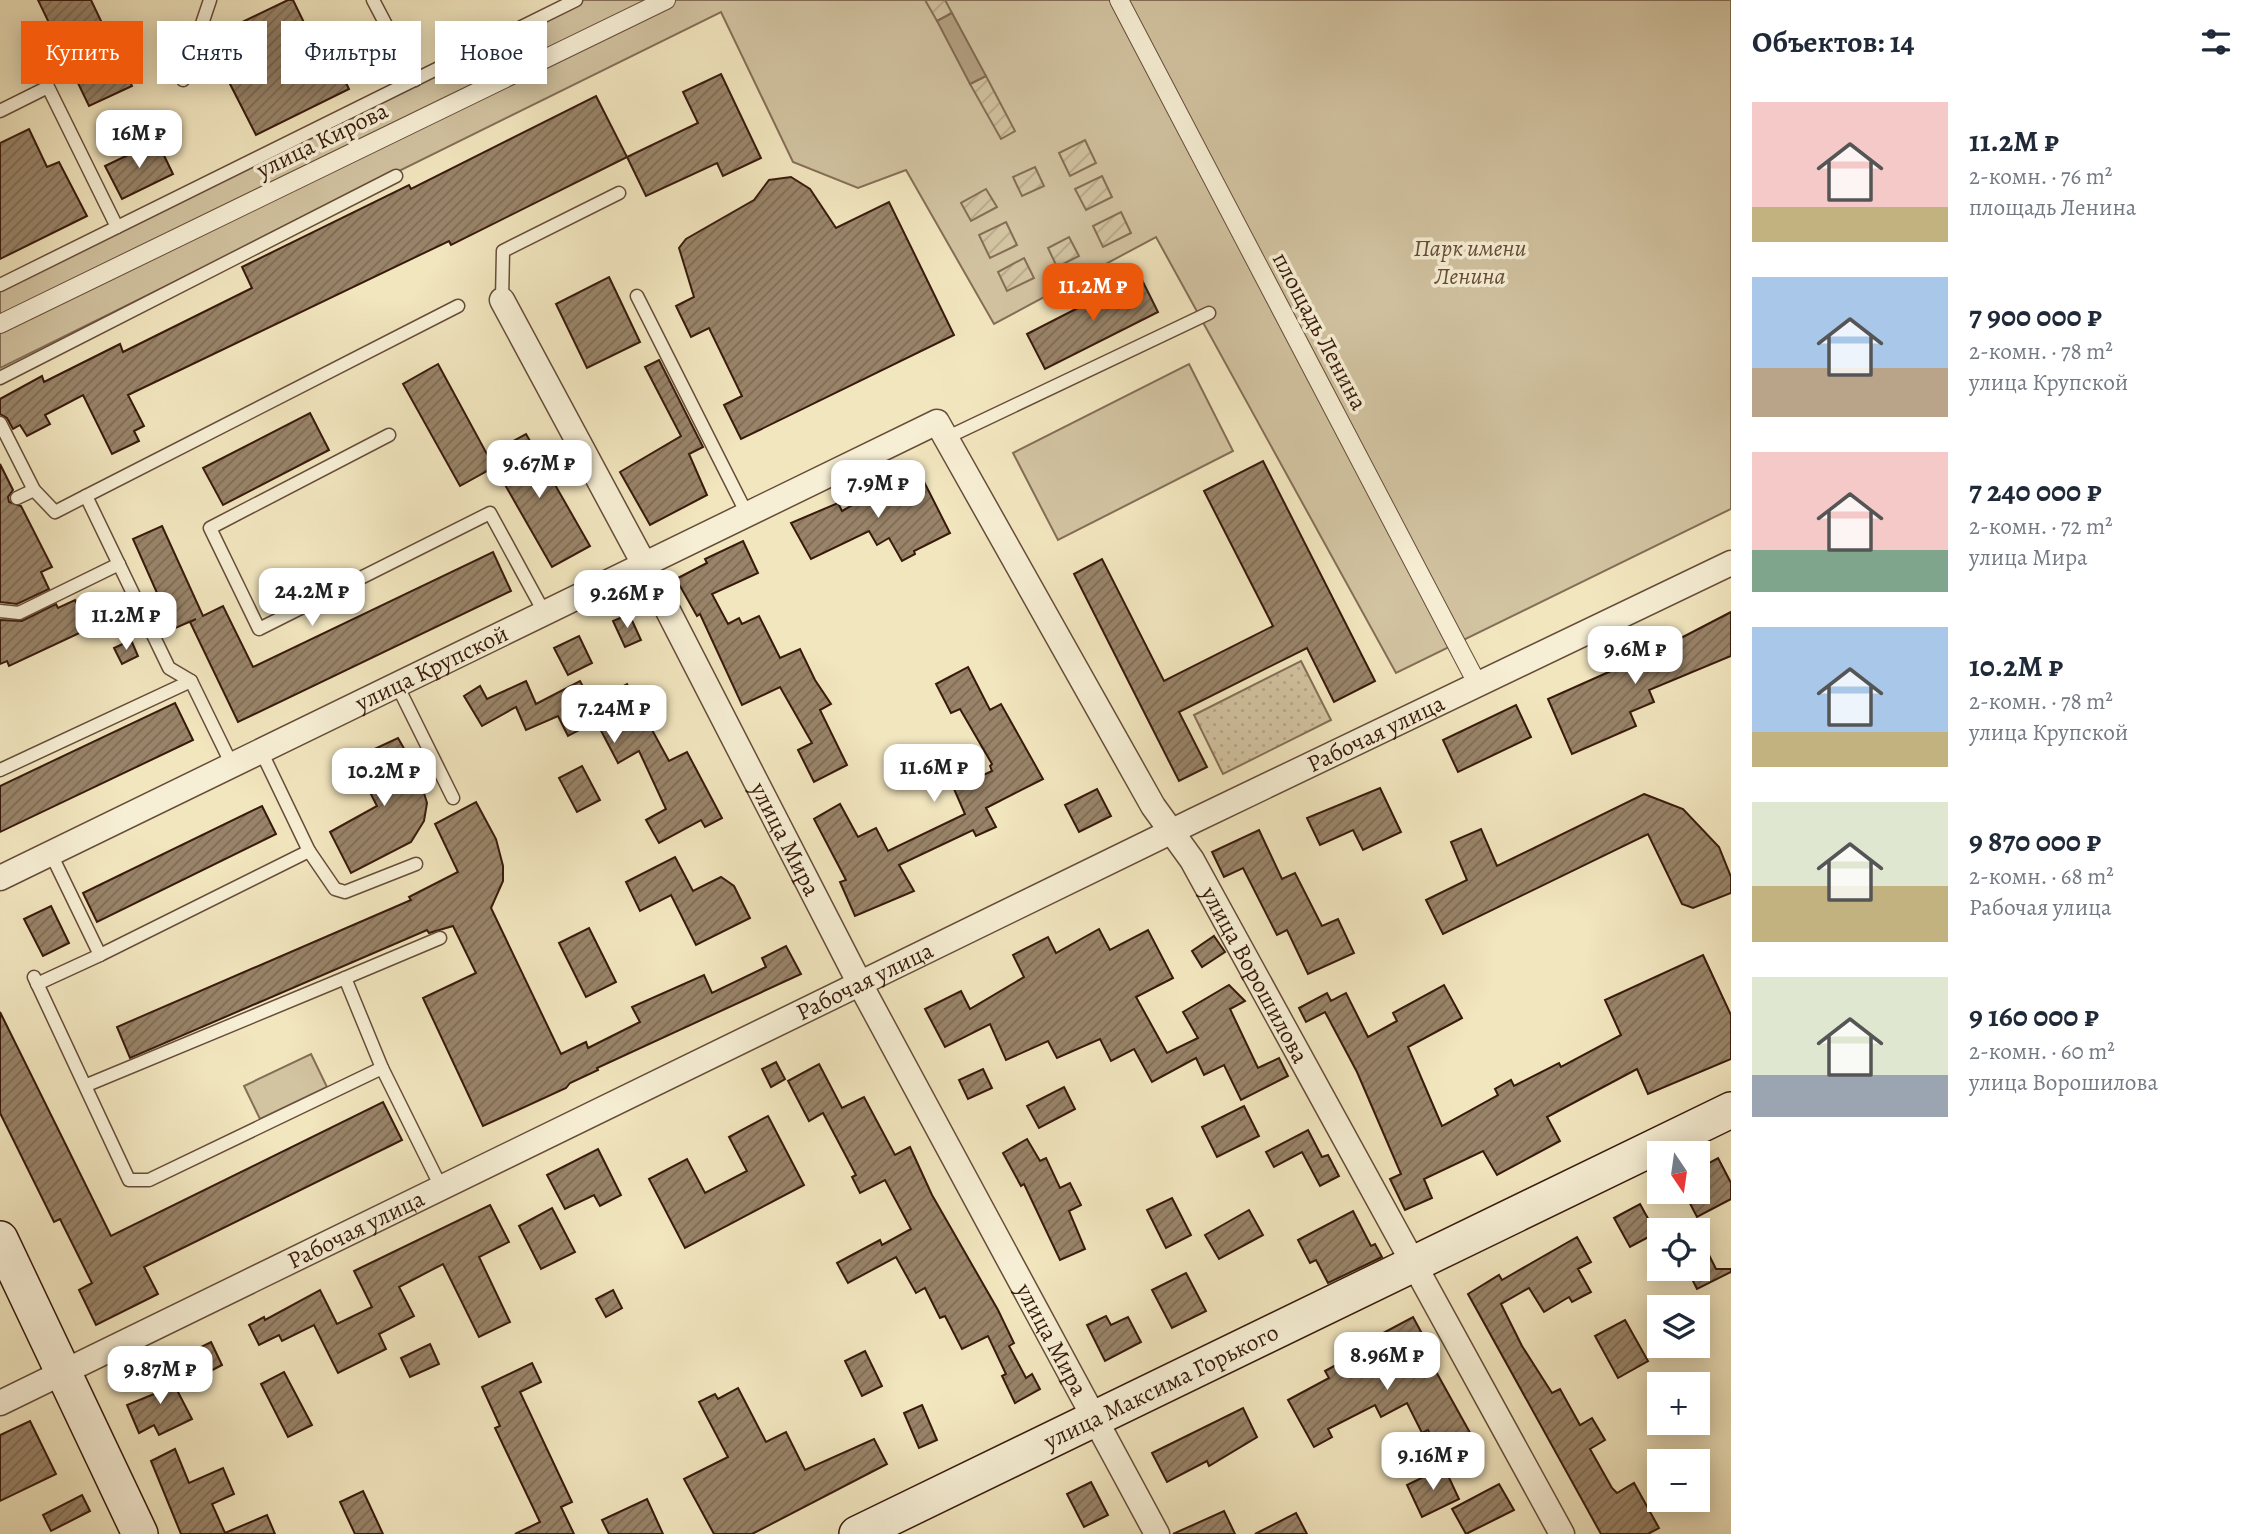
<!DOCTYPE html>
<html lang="ru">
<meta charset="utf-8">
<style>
:root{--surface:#fff;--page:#f6f6f7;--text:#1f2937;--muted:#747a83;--accent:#ea580c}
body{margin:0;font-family:Alegreya,serif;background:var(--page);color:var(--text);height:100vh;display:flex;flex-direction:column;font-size:26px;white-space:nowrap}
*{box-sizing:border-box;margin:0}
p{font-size:23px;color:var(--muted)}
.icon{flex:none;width:38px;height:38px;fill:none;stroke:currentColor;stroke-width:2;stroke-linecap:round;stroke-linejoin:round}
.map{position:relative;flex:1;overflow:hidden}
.panel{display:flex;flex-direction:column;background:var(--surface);width:525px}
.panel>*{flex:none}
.guide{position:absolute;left:21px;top:21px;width:665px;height:63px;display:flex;gap:14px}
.needle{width:46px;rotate:167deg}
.fabs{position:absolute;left:1647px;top:1141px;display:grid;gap:14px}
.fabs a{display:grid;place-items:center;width:63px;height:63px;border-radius:0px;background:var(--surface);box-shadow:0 4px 18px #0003;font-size:35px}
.price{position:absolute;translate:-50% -60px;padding:0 16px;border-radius:14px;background:#fff;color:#222;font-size:23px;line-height:46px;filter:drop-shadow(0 2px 4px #0008)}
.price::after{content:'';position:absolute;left:50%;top:42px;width:21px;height:16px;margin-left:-10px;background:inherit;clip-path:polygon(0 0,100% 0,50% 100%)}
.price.current{background:var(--accent);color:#fff}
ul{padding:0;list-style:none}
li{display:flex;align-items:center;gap:21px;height:175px;padding:0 21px}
li span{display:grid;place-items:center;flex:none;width:196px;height:140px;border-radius:0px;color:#555}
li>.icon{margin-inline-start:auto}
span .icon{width:84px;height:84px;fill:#fffc;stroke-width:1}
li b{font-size:30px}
h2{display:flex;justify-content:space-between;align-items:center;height:84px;padding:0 21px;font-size:30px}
.tag{padding:0 24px;border-radius:0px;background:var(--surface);box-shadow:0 4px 18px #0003;font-size:24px;line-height:63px}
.tag.current{background:var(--accent);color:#fff}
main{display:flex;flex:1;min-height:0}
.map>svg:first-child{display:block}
.grass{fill:url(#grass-dots);stroke:#856e56;stroke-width:2}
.park{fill:#d2c3a1;stroke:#856e56;stroke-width:2}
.garden{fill:url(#garden-furrows);stroke:#856e56;stroke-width:2}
.water{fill:#b3a182;stroke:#826b53;stroke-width:2}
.building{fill:url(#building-hatch);stroke:#381a0c;stroke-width:2}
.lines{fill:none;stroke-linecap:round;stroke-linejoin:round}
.service-casing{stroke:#664d39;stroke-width:15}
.pedestrian-casing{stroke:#664d39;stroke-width:20}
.minor-casing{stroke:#664d39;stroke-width:27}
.secondary-casing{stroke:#381a0c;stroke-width:38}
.service{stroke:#f7efd5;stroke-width:12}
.pedestrian{stroke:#f7efd5;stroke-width:18}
.minor{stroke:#f7efd5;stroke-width:24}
.secondary{stroke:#f7efd5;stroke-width:35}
.labels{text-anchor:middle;stroke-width:7;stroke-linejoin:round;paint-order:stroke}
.street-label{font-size:24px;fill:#381a0c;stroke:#f7efd5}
.park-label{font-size:24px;font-style:italic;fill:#664d39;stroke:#f7efd5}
</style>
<main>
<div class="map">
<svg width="1731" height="1534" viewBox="0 0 1731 1534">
<defs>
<pattern id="grass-dots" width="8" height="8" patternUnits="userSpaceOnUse" patternTransform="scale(1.75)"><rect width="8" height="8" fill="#d2c3a1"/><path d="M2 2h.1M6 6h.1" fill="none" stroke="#b5a789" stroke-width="1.8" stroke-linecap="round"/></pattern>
<pattern id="garden-furrows" width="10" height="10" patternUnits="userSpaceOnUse" patternTransform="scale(1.75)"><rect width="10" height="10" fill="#d2c3a1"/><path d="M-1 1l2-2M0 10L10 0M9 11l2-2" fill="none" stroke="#b5a789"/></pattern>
<pattern id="building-hatch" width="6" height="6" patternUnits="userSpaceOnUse" patternTransform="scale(1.75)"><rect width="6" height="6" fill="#998469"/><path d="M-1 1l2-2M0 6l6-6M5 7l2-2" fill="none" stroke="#7e6b55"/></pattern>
</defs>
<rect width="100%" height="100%" fill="#f2e6bf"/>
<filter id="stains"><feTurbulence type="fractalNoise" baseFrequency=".00286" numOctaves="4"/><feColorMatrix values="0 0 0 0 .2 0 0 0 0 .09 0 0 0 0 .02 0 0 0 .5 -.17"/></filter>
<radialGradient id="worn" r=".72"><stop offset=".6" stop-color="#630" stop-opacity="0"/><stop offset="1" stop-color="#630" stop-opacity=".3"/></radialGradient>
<polygon class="grass" points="1301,661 1331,720 1223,774 1194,715"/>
<g class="park">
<polygon points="579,0 1731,0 1731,509 1396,673 1156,237 994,324 906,170 858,188 793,162 721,12 0,368 0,291"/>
<polygon points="1189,364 1233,451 1058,540 1013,453"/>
<polygon points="311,1054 327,1087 260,1119 244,1086"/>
</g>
<g class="garden">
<polygon points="925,0 945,0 952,13 937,21"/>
<polygon points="986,76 1015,131 1001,139 970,84"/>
<polygon points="1085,140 1096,163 1070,176 1059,153"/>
<polygon points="1035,167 1044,186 1022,196 1013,177"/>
<polygon points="1102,176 1112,197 1086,210 1075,189"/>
<polygon points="986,189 997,207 971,221 961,203"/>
<polygon points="1121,212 1131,233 1103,247 1093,226"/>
<polygon points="1006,222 1017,245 990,258 979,235"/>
<polygon points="1069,237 1079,256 1057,267 1048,248"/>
<polygon points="1024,258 1034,278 1007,291 998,272"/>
</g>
<polygon class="water" points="952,13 986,76 970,84 937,21"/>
<g class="building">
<polygon points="38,0 91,0 132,86 89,106"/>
<polygon points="288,0 293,0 313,41 323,36 349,89 256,135 229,82 235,80 213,36"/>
<polygon points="721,74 761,158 723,176 717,163 646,196 627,157 698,123 683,92"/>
<polygon points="596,96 627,157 451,245 449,241 128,395 144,426 134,431 139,441 112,454 83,395 45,415 50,424 27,436 20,425 13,429 7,418 0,414 0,399 42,376 44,382 120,344 123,352 252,288 242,267 409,185 411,189"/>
<polygon points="29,129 47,167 59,162 87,216 0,259 0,143"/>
<polygon points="157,141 173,174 122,199 105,166"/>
<polygon points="791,177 810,189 836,228 889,202 954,335 741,439 724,405 742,396 709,328 691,337 676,306 694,297 679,248 686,239 754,200 769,180"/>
<polygon points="1140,276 1158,312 1045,369 1027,334"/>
<polygon points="609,277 640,342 587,368 556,304"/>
<polygon points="659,360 703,447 689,454 707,495 650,525 620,472 681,436 645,367"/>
<polygon points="438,364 494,467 460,486 403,384"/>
<polygon points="310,413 329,450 223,505 203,468"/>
<polygon points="526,434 590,546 552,567 488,455"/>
<polygon points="1263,461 1375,681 1334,702 1307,648 1179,712 1207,767 1179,781 1074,574 1102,559 1164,681 1273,626 1204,491"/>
<polygon points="0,464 13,490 8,497 9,502 21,506 52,567 41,572 49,589 17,604 0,602"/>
<polygon points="917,468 950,533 914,551 915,554 902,561 889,538 877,545 869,531 811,559 791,523 838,503 842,511"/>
<polygon points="162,526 203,616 223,606 253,667 493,552 511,591 238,722 190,622 196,619 173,629 133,539"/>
<polygon points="743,541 758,573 712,594 728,624 739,618 742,624 759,616 780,658 800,649 815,680 831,704 820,710 847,765 814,782 798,750 812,743 780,687 742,705 700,614 697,616 676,579 707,563 705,559"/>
<polygon points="75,600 88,629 9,666 7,661 0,664 0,620 22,621 56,604 58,608"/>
<polygon points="1731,612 1731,656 1649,690 1654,702 1630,712 1636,726 1572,754 1548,699 1656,651"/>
<polygon points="629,614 641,640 625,647 613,621"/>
<polygon points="579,636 592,663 568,675 554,648"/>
<polygon points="131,640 138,656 122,664 114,648"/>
<polygon points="968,667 990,710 1001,704 1043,779 986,808 996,827 976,836 973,830 899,865 914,891 855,916 840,882 846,880 814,819 840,804 858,837 876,828 888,851 965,814 954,789 992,771 990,766 992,764 960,709 951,713 936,684"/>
<polygon points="526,681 536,704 580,681 592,703 627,684 669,761 687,752 722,818 705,827 701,820 659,843 646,820 666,809 639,751 618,763 596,721 568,736 558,716 526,730 516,707 482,726 464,696 480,686 487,699"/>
<polygon points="175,703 193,740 0,832 0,786"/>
<polygon points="1516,705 1531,737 1458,772 1443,740"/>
<polygon points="398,738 418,773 427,803 424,821 411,842 351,873 330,832 377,806 353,759"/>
<polygon points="582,766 600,800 577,812 559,778"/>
<polygon points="1380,788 1401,832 1363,850 1353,830 1320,845 1307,818"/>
<polygon points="1097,789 1111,816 1079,832 1065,805"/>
<polygon points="1644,794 1683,809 1719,847 1731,877 1731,893 1693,908 1682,904 1648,834 1443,934 1426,900 1467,880 1451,842 1481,829 1497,866"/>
<polygon points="476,802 496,839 503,866 503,881 491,908 561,1054 586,1042 588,1048 640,1022 632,1007 704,975 712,993 766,967 762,958 786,946 801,974 597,1068 598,1070 570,1083 566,1088 483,1126 423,998 476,973 453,926 429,933 427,930 130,1058 117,1027 411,900 409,897 458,872 435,824"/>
<polygon points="262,806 276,834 97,922 83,893"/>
<polygon points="1259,830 1282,879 1295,873 1322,926 1338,919 1354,953 1308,974 1287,930 1277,935 1243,868 1224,877 1212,852"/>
<polygon points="675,857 693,891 721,877 734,886 750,918 696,945 671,895 640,911 626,882"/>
<polygon points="51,906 69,943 43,956 24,919"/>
<polygon points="589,928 616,982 586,997 559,943"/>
<polygon points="1099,929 1110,950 1148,930 1173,978 1136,997 1167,1053 1198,1038 1183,1012 1229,985 1245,1001 1230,1009 1258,1068 1279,1058 1288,1076 1241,1100 1224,1065 1204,1075 1196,1058 1152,1082 1134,1049 1111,1061 1100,1039 1057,1058 1048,1041 1006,1060 990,1024 945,1047 925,1009 961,991 970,1009 1024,977 1013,955 1048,937 1056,953"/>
<polygon points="1214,936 1225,952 1202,967 1192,951"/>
<polygon points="1703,955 1731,1015 1731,1059 1648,1094 1637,1069 1547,1117 1560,1141 1497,1175 1483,1151 1424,1179 1432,1198 1405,1210 1390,1179 1401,1174 1357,1072 1325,1012 1306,1022 1299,1008 1327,993 1331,1001 1346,993 1368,1037 1397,1021 1393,1013 1444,985 1462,1018 1408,1047 1442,1126 1498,1095 1495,1089 1511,1080 1514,1086 1559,1063 1561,1067 1621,1035 1605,1000"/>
<polygon points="0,1012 111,1236 383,1102 402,1140 144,1267 158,1294 96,1325 79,1290 92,1283 60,1219 54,1222 0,1113"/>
<polygon points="776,1062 785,1079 771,1087 762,1069"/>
<polygon points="819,1064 842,1108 864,1097 895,1155 910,1147 932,1195 998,1310 1014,1343 1009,1346 1026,1378 1032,1374 1040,1389 1015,1403 1002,1376 1006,1374 988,1336 962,1349 945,1316 940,1318 925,1288 916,1293 896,1257 848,1283 837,1263 880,1240 882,1245 911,1229 885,1180 860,1193 852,1177 856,1175 823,1113 809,1121 788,1081"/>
<polygon points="983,1069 992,1088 968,1099 959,1080"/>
<polygon points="1064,1087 1075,1109 1039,1128 1027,1106"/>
<polygon points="1244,1106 1259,1136 1217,1157 1202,1127"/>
<polygon points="768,1116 804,1185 685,1248 649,1179 687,1159 705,1193 747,1171 729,1137"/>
<polygon points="1308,1130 1322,1157 1328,1155 1339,1176 1320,1186 1302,1152 1274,1167 1266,1152"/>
<polygon points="1027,1139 1040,1161 1046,1158 1060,1188 1070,1183 1081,1205 1069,1211 1085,1249 1060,1260 1024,1184 1021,1186 1003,1153"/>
<polygon points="598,1149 621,1195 600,1206 594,1195 565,1209 547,1175"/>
<polygon points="1718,1158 1731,1183 1731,1199 1697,1217 1684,1192 1698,1192 1698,1169"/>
<polygon points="1172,1198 1191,1235 1166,1248 1147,1210"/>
<polygon points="1640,1204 1656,1233 1630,1247 1614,1218"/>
<polygon points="490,1205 509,1242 479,1257 510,1322 479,1337 443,1264 399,1287 414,1316 379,1334 386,1349 338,1373 314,1325 282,1341 279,1335 259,1345 249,1325 264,1317 265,1320 320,1290 337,1324 372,1307 354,1271"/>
<polygon points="552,1208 575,1252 541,1269 519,1226"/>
<polygon points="1249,1210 1263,1235 1219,1259 1205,1235"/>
<polygon points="1353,1211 1371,1246 1375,1244 1382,1257 1328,1283 1316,1260 1310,1263 1298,1240"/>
<polygon points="1698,1233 1716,1269 1731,1269 1731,1272 1697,1289 1687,1269 1698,1269"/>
<polygon points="1577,1237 1591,1262 1578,1269 1591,1292 1572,1302 1569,1297 1544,1312 1529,1288 1501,1304 1522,1346 1552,1393 1560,1389 1580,1425 1592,1418 1605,1440 1590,1449 1612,1488 1617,1493 1634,1483 1659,1528 1648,1534 1601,1534 1468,1294 1499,1275 1502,1280"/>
<polygon points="1186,1273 1206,1311 1172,1328 1152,1290"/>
<polygon points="613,1290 622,1308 606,1317 596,1299"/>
<polygon points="1106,1316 1111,1325 1128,1317 1141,1342 1105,1361 1087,1325"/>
<polygon points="1413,1317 1434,1356 1429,1359 1478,1447 1446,1465 1428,1430 1422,1433 1407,1403 1381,1417 1375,1405 1328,1429 1332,1437 1314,1447 1288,1400 1329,1378 1325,1371 1375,1344 1372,1339"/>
<polygon points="1625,1320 1648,1361 1618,1378 1595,1336"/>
<polygon points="211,1342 222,1365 205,1374 193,1351"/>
<polygon points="430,1344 439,1364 410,1377 401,1358"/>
<polygon points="865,1351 882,1386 862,1396 845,1361"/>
<polygon points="532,1363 541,1382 520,1392 572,1502 561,1507 574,1534 515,1534 540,1522 495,1428 500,1426 482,1387"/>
<polygon points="164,1365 192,1419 159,1435 154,1425 139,1433 127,1405 159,1392 149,1373"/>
<polygon points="284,1372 312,1425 288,1437 261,1384"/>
<polygon points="738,1388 766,1442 786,1432 805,1470 874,1439 887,1464 752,1534 714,1534 684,1479 728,1457 699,1402 715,1394 718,1399"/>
<polygon points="922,1405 937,1440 919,1448 904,1413"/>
<polygon points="1243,1408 1257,1437 1209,1466 1207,1461 1167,1482 1152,1453"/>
<polygon points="30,1421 56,1474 0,1501 0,1435"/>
<polygon points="175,1449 189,1483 223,1468 234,1494 212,1504 225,1533 267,1515 275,1534 181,1534 151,1461"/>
<polygon points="1444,1467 1459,1499 1422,1517 1407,1485"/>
<polygon points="1091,1482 1108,1515 1084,1527 1067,1494"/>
<polygon points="1499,1484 1514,1510 1466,1534 1452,1509"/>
<polygon points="363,1491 383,1534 355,1534 340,1502"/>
<polygon points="82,1495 90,1511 51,1531 43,1515"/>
<polygon points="647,1499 663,1534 609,1534 602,1520"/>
<polygon points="1224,1511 1235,1534 1173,1534"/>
<polygon points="1296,1513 1307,1534 1255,1534"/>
</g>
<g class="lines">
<g class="service-casing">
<g id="service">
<polyline points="373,0 415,80"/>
<polyline points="183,80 210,0"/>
<polyline points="0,111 48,87 117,227"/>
<polyline points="0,285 576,0"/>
<polyline points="637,296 747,514"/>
<polyline points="502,300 503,251 619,193"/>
<polyline points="0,378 396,176"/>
<polyline points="0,423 34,490 55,512 86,496 169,668 191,681 232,765"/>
<polyline points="389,435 210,528 259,629 490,513 544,612"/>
<polyline points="948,437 1209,313"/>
<polyline points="86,496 458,306"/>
<polyline points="17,498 34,490"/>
<polyline points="0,611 19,613 119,564"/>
<polyline points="397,685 453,798"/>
<polyline points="0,770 191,681"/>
<polyline points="309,851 335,889 345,892 416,864"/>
<polyline points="51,854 100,955 309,851 261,751"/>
<polyline points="34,977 129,1180 149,1180 382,1068 441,1187"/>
<polyline points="345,978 440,938"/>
<polyline points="37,984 100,955"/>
<polyline points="87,1085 345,978 382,1068"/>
</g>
</g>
<g class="pedestrian-casing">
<g id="pedestrian">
<polyline points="1119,0 1478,685"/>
<polyline points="0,324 666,0"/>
</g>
</g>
<g class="minor-casing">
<g id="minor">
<path id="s1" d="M502,300L644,564L860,984L1157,1534"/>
<path id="s2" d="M0,878L937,422L1153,806L1192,860L1562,1534"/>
<path id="s3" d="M0,1403L1195,820L1731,563"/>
</g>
</g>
<g class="secondary-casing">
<g id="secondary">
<polyline points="0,1239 140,1534"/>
<path id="s4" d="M857,1534L1731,1110"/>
</g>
</g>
<use href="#service" class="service"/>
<use href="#pedestrian" class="pedestrian"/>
<use href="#minor" class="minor"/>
<use href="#secondary" class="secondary"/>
</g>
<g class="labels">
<g class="street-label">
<text transform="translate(322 140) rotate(-26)" y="8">улица Кирова</text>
<text transform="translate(1320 331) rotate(62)" y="8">площадь Ленина</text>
<text dy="8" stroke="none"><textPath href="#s2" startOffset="480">улица Крупской</textPath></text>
<text dy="8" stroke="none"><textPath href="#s3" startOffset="1530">Рабочая улица</textPath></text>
<text dy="8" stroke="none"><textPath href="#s1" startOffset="609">улица Мира</textPath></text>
<text dy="8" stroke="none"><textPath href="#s2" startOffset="1680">улица Ворошилова</textPath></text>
<text dy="8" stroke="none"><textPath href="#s3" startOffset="962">Рабочая улица</textPath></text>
<text dy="8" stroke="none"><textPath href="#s3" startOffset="396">Рабочая улица</textPath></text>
<text dy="8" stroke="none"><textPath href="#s1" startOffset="1176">улица Мира</textPath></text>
<text dy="8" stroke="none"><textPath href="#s4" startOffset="338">улица Максима Горького</textPath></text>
</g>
<g class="park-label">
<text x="1470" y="256">Парк имени<tspan x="1470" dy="28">Ленина</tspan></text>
</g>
</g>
<rect width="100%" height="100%" filter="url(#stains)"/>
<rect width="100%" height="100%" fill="url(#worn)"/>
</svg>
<div class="fabs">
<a><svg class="needle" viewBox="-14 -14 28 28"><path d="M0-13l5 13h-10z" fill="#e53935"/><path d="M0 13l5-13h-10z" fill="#747a83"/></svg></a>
<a><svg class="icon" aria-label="locate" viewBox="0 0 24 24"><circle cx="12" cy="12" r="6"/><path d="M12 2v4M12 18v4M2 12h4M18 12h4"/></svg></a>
<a><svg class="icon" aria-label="layers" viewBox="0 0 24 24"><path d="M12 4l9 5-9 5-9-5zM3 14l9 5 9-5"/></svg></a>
<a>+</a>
<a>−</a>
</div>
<b class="price" style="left:139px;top:170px">16M ₽</b>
<b class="price current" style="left:1093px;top:323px">11.2M ₽</b>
<b class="price" style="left:539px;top:500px">9.67M ₽</b>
<b class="price" style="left:878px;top:520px">7.9M ₽</b>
<b class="price" style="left:312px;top:628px">24.2M ₽</b>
<b class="price" style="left:627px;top:630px">9.26M ₽</b>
<b class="price" style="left:126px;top:652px">11.2M ₽</b>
<b class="price" style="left:1635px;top:686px">9.6M ₽</b>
<b class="price" style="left:614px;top:745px">7.24M ₽</b>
<b class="price" style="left:934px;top:804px">11.6M ₽</b>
<b class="price" style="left:384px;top:808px">10.2M ₽</b>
<b class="price" style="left:1387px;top:1392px">8.96M ₽</b>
<b class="price" style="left:160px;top:1406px">9.87M ₽</b>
<b class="price" style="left:1433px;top:1492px">9.16M ₽</b>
<div class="guide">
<a class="tag current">Купить</a>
<a class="tag">Снять</a>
<a class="tag">Фильтры</a>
<a class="tag">Новое</a>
</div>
</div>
<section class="panel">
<h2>Объектов: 14<svg class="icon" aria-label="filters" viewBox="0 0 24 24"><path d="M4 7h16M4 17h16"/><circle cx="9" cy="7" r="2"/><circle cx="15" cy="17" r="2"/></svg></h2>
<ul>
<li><span style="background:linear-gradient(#f6c9c9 75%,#c2b280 0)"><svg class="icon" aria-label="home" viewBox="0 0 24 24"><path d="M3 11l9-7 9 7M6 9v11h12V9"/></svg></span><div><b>11.2M ₽</b><p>2-комн. · 76 m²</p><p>площадь Ленина</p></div></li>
<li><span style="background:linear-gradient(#a9c7e8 65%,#b9a48a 0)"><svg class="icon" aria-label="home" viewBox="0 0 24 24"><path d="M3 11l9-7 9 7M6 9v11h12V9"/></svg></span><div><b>7 900 000 ₽</b><p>2-комн. · 78 m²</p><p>улица Крупской</p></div></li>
<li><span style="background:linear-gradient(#f6c9c9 70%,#7fa58c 0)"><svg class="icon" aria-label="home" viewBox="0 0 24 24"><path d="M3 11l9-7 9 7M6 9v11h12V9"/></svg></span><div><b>7 240 000 ₽</b><p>2-комн. · 72 m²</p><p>улица Мира</p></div></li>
<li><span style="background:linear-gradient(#a9c7e8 75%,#c2b280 0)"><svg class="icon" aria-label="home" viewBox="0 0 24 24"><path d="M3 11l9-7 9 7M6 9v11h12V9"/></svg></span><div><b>10.2M ₽</b><p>2-комн. · 78 m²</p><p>улица Крупской</p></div></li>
<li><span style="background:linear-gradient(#dfe7d0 60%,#c2b280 0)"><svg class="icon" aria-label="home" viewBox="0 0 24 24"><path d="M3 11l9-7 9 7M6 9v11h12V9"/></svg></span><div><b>9 870 000 ₽</b><p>2-комн. · 68 m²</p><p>Рабочая улица</p></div></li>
<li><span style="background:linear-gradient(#dfe7d0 70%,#9aa5b1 0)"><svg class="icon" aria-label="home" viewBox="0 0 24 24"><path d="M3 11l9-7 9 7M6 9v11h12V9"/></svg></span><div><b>9 160 000 ₽</b><p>2-комн. · 60 m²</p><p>улица Ворошилова</p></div></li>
</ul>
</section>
</main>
